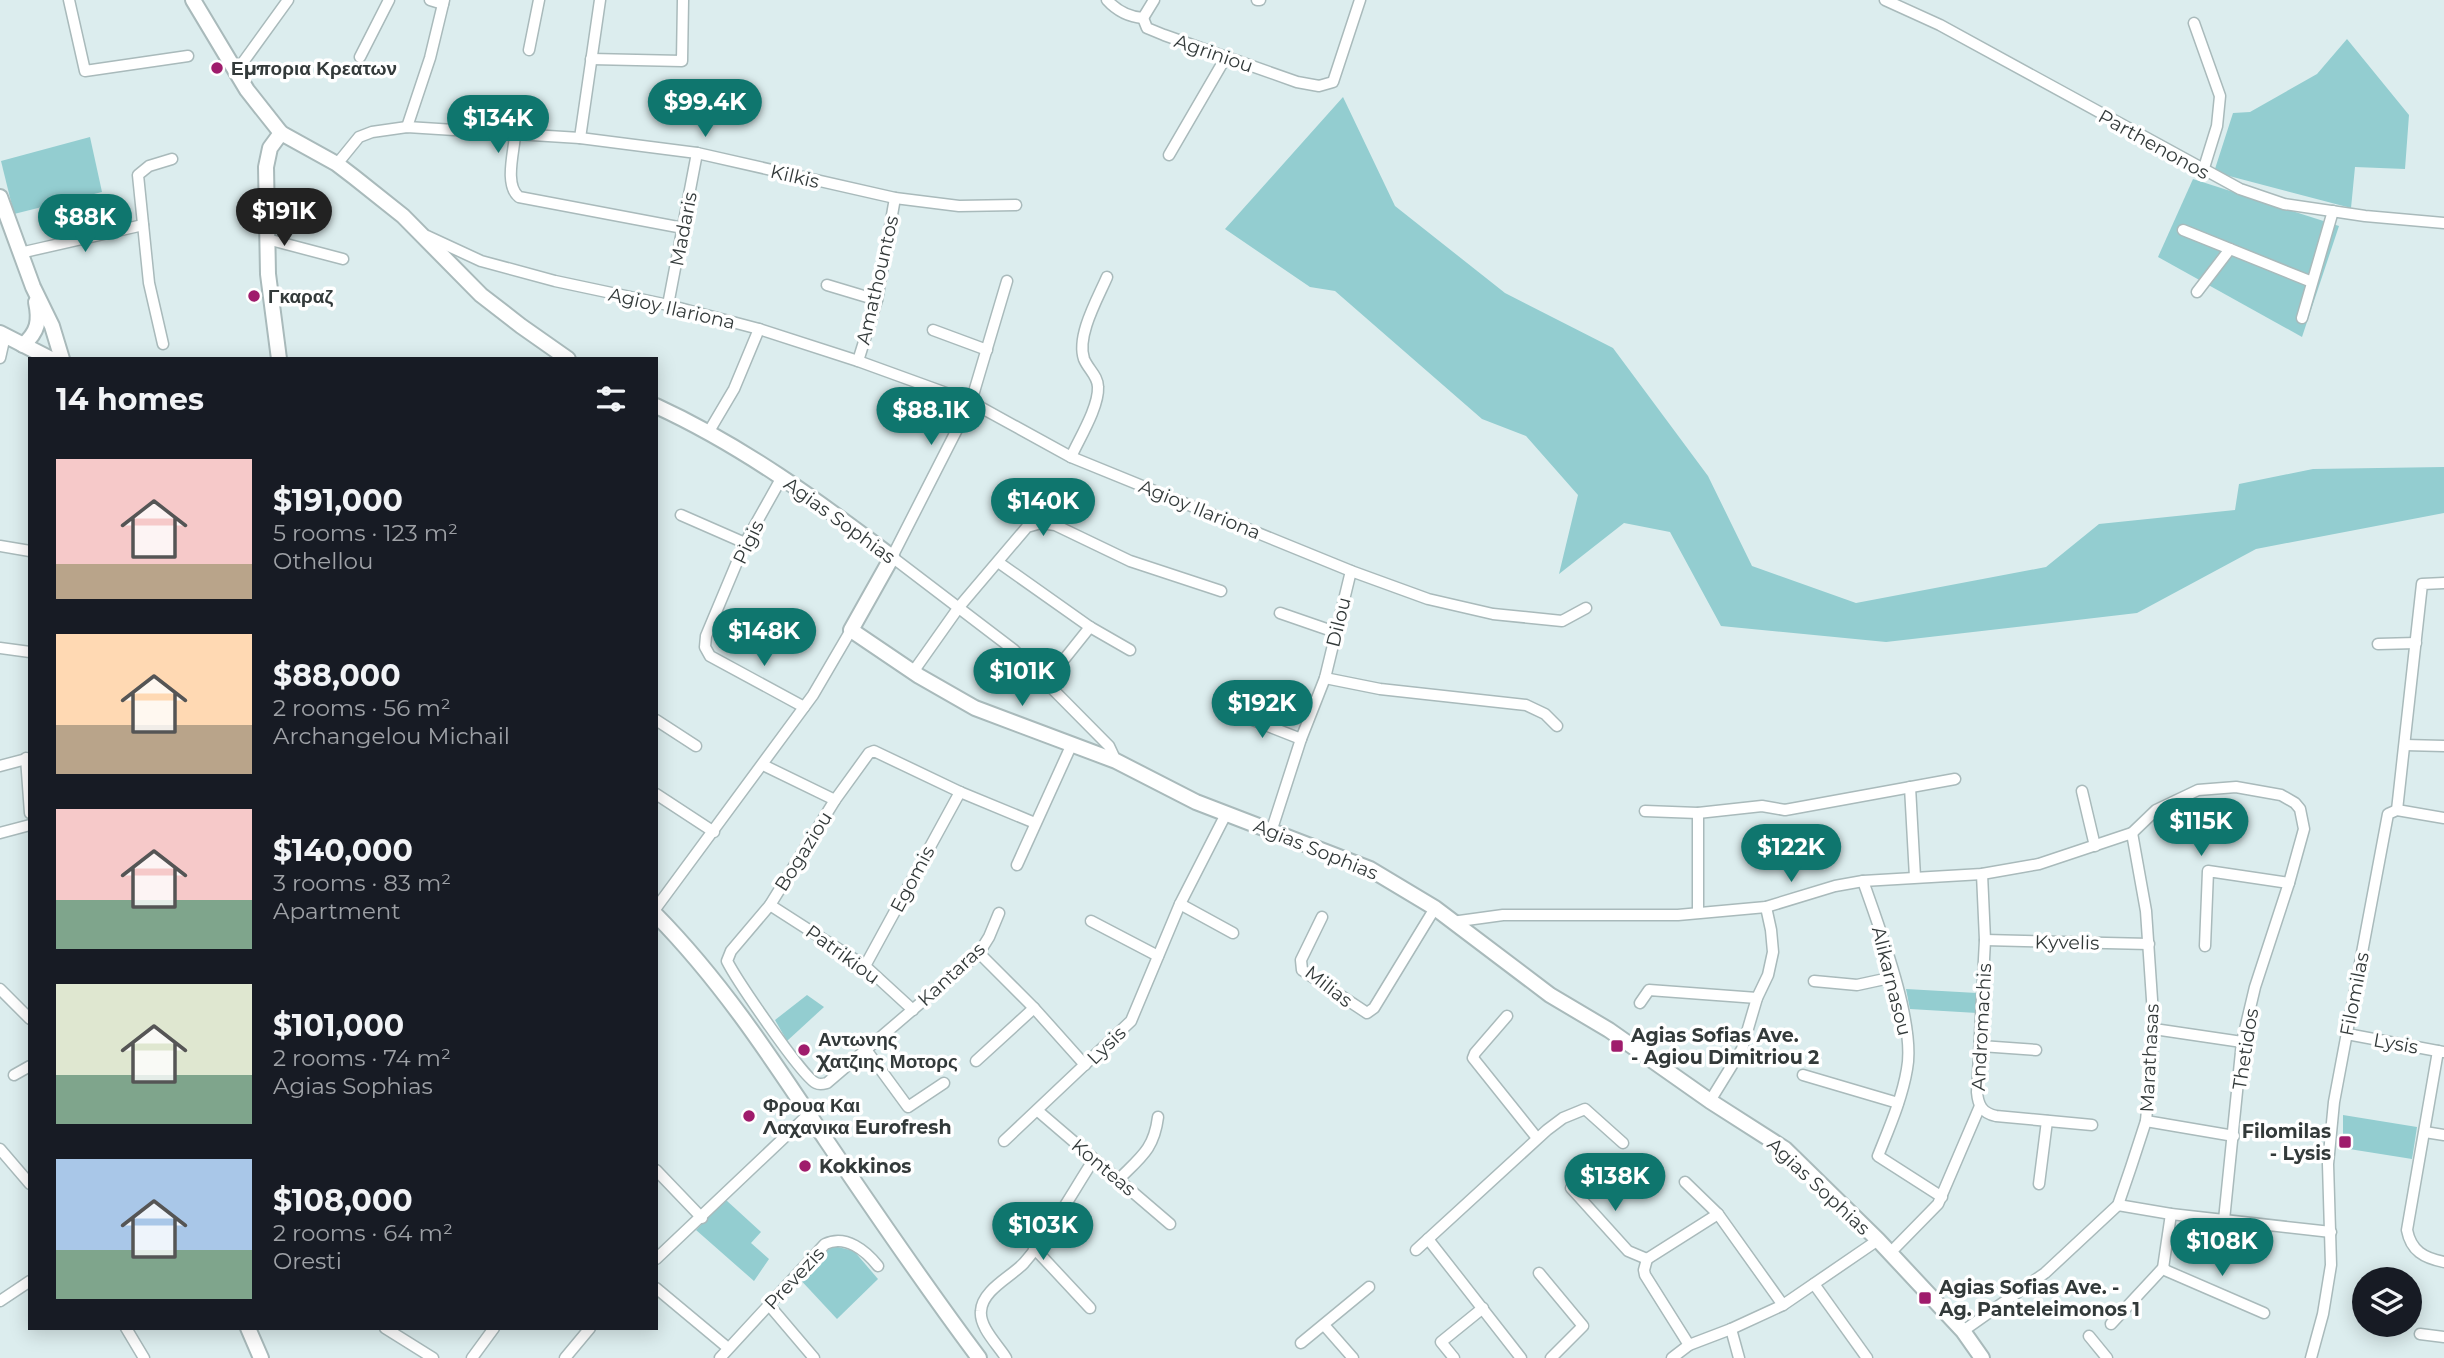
<!DOCTYPE html>
<meta charset="utf-8">
<style>
:root{--surface:#171b24;--page:#20242c;--text:#f1f3f6;--muted:#9ea1a6;--accent:#0f766e}
body{margin:0;font-family:Montserrat,sans-serif;background:var(--page);color:var(--text);height:100vh;display:flex;flex-direction:column;font-size:26px;white-space:nowrap}
*{box-sizing:border-box;margin:0}
p{font-size:23px;color:var(--muted)}
.icon{flex:none;width:38px;height:38px;fill:none;stroke:currentColor;stroke-width:2;stroke-linecap:round;stroke-linejoin:round}
.map{position:relative;flex:1;overflow:hidden}
.details{position:absolute;left:28px;top:357px;width:630px;height:973px;display:flex;flex-direction:column;background:var(--surface);border-radius:0px;box-shadow:0 4px 18px #0003}
.details>*{flex:none}
.controls{position:absolute;left:2352px;top:1267px;display:grid;gap:14px}
.controls a{display:grid;place-items:center;width:70px;height:70px;border-radius:50%;background:var(--surface);box-shadow:0 4px 18px #0003;font-size:35px}
.price{position:absolute;translate:-50% -60px;padding:0 16px;border-radius:24px;background:var(--accent);color:#fff;font-size:23px;line-height:46px;filter:drop-shadow(0 2px 4px #0008)}
.price::after{content:'';position:absolute;left:50%;top:42px;width:21px;height:16px;margin-left:-10px;background:inherit;clip-path:polygon(0 0,100% 0,50% 100%)}
.price.selected{background:#222;color:#fff}
ul{padding:0;list-style:none}
li{display:flex;align-items:center;gap:21px;height:175px;padding:0 28px}
li span{display:grid;place-items:center;flex:none;width:196px;height:140px;border-radius:0px;color:#555}
li>.icon{margin-inline-start:auto}
span .icon{width:84px;height:84px;fill:#fffc;stroke-width:1}
li b{font-size:30px}
h2{display:flex;justify-content:space-between;align-items:center;height:84px;padding:0 28px;font-size:30px}
.map>svg:first-child{display:block}
.green{fill:#93cdd0}
.lines{fill:none;stroke-linecap:round;stroke-linejoin:round}
.street-casing{stroke:#a9babb;stroke-width:13}
.secondary-casing{stroke:#a9babb;stroke-width:18}
.street{stroke:#fff;stroke-width:10}
.secondary{stroke:#fff;stroke-width:14}
.poi-dot{fill:#9f1c6c;stroke:#fff;stroke-width:2.5}
.labels{text-anchor:middle;stroke-width:7;stroke-linejoin:round;paint-order:stroke}
.street-label{font-size:19px;fill:#333a3a;stroke:#fff}
.poi-label{font-size:19px;font-weight:bold;fill:#333a3a;stroke:#fff;text-anchor:start}
</style>
<div class="map">
<svg width="2444" height="1358" viewBox="0 0 2444 1358">
<rect width="100%" height="100%" fill="#dcedee"/>
<g class="green">
<polygon points="2347,39 2409,115 2405,169 2355,167 2351,208 2214,172 2233,113 2250,112 2317,74"/>
<polygon points="1343,97 1395,206 1505,293 1613,348 1708,476 1752,566 1856,603 2046,567 2099,524 2235,510 2239,484 2313,469 2444,467 2444,513 2256,549 2137,613 1886,642 1721,626 1670,532 1624,523 1559,574 1578,495 1526,436 1482,419 1335,291 1310,287 1225,229"/>
<polygon points="90,137 102,192 14,214 1,161"/>
<polygon points="2193,179 2339,226 2302,337 2158,257"/>
<polygon points="1906,989 1977,993 1977,1013 1910,1009"/>
<polygon points="807,995 824,1007 787,1041 775,1020"/>
<polygon points="2343,1115 2417,1127 2412,1159 2343,1148"/>
<polygon points="726,1200 761,1232 751,1243 769,1259 754,1281 696,1230"/>
<polygon points="830,1245 854,1251 878,1279 837,1319 796,1275"/>
</g>
<g class="lines">
<g class="street-casing">
<g id="street">
<polyline points="69,0 85,71 188,56"/>
<polyline points="430,0 443,4"/>
<path d="M1107,0C1117,11 1128,17 1143,18"/>
<polyline points="1257,0 1260,0"/>
<polyline points="1885,0 1940,25 2240,189 2284,204 2365,216 2444,223"/>
<polyline points="1143,18 1147,28 1164,35 1297,82 1319,86 1333,82 1360,0"/>
<polyline points="1143,18 1154,0"/>
<polyline points="2194,23 2220,96 2217,126 2203,171"/>
<polyline points="529,50 539,0"/>
<polyline points="360,57 389,0"/>
<polyline points="591,59 682,61 683,0"/>
<polyline points="236,72 288,0"/>
<polyline points="407,127 430,58 444,0"/>
<path d="M515,135C514,152 504,185 519,197L683,228"/>
<polyline points="580,138 600,0"/>
<polyline points="1169,155 1226,57"/>
<polyline points="337,164 359,137 372,132 407,127 580,138 697,153 895,198 959,206 1016,205"/>
<polyline points="2183,230 2312,282"/>
<polyline points="427,236 481,261 555,281 668,305 759,329 858,361 971,402 1071,457 1351,571 1428,599 1493,614 1562,621 1586,608"/>
<polyline points="267,239 343,259"/>
<polyline points="20,253 143,225"/>
<polyline points="1007,281 971,402 892,557 1014,650 1109,746 1116,761"/>
<polyline points="827,285 877,300"/>
<polyline points="2197,292 2230,249"/>
<polyline points="668,305 697,153"/>
<polyline points="2302,318 2333,211"/>
<polyline points="933,330 987,350"/>
<polyline points="163,344 149,283 138,175 149,166 172,159"/>
<polyline points="0,358 5,336"/>
<polyline points="858,361 877,300 895,198"/>
<polyline points="708,433 734,389 759,329"/>
<path d="M1071,457C1079,439 1099,407 1098,387C1098,376 1088,369 1084,359C1076,336 1098,298 1107,277"/>
<polyline points="782,477 745,543 706,636 705,647 710,656 804,707"/>
<polyline points="681,515 745,543"/>
<polyline points="0,546 30,551"/>
<polyline points="998,562 1090,627 1130,650"/>
<polyline points="1280,613 1335,632"/>
<polyline points="2378,644 2416,643"/>
<polyline points="0,648 30,652"/>
<polyline points="913,672 959,607 1027,527 1041,523 1055,525 1130,561 1221,591"/>
<polyline points="1325,678 1380,689 1526,705 1545,714 1557,726"/>
<polyline points="1046,682 1090,627"/>
<polyline points="1235,713 1301,739"/>
<polyline points="656,720 696,746"/>
<polyline points="2405,745 2444,746"/>
<polyline points="26,758 30,813"/>
<polyline points="763,765 835,800"/>
<polyline points="0,766 30,758"/>
<polyline points="1910,787 1915,877"/>
<polyline points="2082,791 2095,846"/>
<polyline points="656,794 714,832"/>
<polyline points="2397,810 2422,584 2444,583"/>
<polyline points="1645,811 1698,813 1762,806 1785,810 1955,779"/>
<polyline points="1698,813 1698,912"/>
<polyline points="1271,832 1301,739 1325,678 1351,571"/>
<polyline points="0,833 30,825"/>
<polyline points="1017,865 1071,746"/>
<path d="M1982,874L1985,940L1977,1092C1978,1105 1982,1113 1996,1116L2092,1125"/>
<path d="M1863,881C1879,927 1916,1023 1907,1069C1902,1099 1889,1128 1878,1156L1942,1197"/>
<polyline points="1180,904 1233,933"/>
<polyline points="770,905 865,966 913,1010"/>
<polyline points="656,908 813,695 851,630"/>
<path d="M999,913L989,937L979,953L827,1083C823,1084 820,1085 816,1083C803,1078 736,979 727,961L731,951L770,905L835,800L869,753L874,751L960,792L1035,823"/>
<polyline points="1322,917 1301,960 1302,970 1367,1013 1374,1008 1435,908"/>
<polyline points="1091,921 1158,956"/>
<polyline points="1452,922 1503,915 1678,915 1766,907 1835,886 1863,881 1982,874 2039,864 2132,833 2156,810 2198,790 2236,787 2281,795 2295,803 2300,809 2304,829 2289,883 2255,987 2242,1042 2224,1220"/>
<polyline points="1985,940 2149,944"/>
<polyline points="2205,946 2208,871 2289,883"/>
<polyline points="979,953 1034,1008 1085,1065"/>
<polyline points="865,966 960,792"/>
<polyline points="1814,981 1857,985 1894,977"/>
<polyline points="0,989 30,1019"/>
<polyline points="1640,1003 1649,990 1757,998"/>
<polyline points="1507,1016 1475,1053 1473,1058 1537,1138"/>
<polyline points="2154,1029 2242,1042"/>
<polyline points="2347,1034 2443,1052"/>
<polyline points="1981,1046 2036,1050"/>
<polyline points="867,1051 908,1107 944,1083"/>
<path d="M2438,1051L2407,1230C2411,1251 2424,1258 2444,1262"/>
<polyline points="976,1061 1034,1008"/>
<polyline points="14,1075 30,1066"/>
<polyline points="1803,1075 1898,1103"/>
<polyline points="1710,1101 1742,1049 1757,998 1768,975 1773,952 1771,930 1766,907"/>
<polyline points="1038,1111 1170,1224"/>
<polyline points="2146,1121 2234,1136"/>
<polyline points="2425,1132 2444,1135"/>
<polyline points="1004,1141 1131,1021 1180,904 1226,814"/>
<polyline points="0,1149 30,1184"/>
<polyline points="656,1170 702,1218"/>
<path d="M1119,1179C1141,1157 1154,1149 1158,1117"/>
<polyline points="1685,1182 1718,1214 1783,1305"/>
<polyline points="2039,1184 2047,1121"/>
<polyline points="1571,1188 1628,1251 1647,1259"/>
<polyline points="2118,1205 2171,1214 2331,1232"/>
<polyline points="1428,1239 1521,1358"/>
<polyline points="1034,1248 1090,1308"/>
<polyline points="1416,1250 1547,1130 1563,1118 1585,1109 1623,1143"/>
<polyline points="1890,1253 1938,1204 1980,1106"/>
<polyline points="656,1259 809,1114"/>
<polyline points="1647,1259 1644,1270 1645,1275 1689,1345"/>
<polyline points="1647,1259 1718,1214"/>
<polyline points="2163,1268 2167,1271 2264,1313"/>
<polyline points="1539,1273 1583,1326 1551,1358"/>
<polyline points="1814,1284 1867,1358"/>
<polyline points="656,1288 728,1348"/>
<polyline points="0,1301 30,1281"/>
<polyline points="769,1305 814,1358"/>
<polyline points="2111,1324 2163,1268 2171,1214"/>
<polyline points="1324,1325 1353,1358"/>
<polyline points="126,1328 144,1358"/>
<polyline points="385,1328 433,1358"/>
<polyline points="1731,1329 1739,1358"/>
<polyline points="1963,1331 2045,1273 2118,1205 2131,1167 2146,1121 2154,1029 2146,911 2132,833"/>
<polyline points="2420,1334 2444,1337"/>
<polyline points="2089,1336 2107,1358"/>
<polyline points="1301,1343 1369,1287"/>
<polyline points="472,1358 494,1328"/>
<polyline points="565,1358 590,1328"/>
<path d="M720,1358L825,1244C846,1234 866,1251 878,1266"/>
<path d="M1006,1358C998,1345 979,1327 981,1311C982,1290 1011,1277 1024,1263C1051,1232 1072,1193 1094,1159"/>
<polyline points="1454,1358 1441,1342 1483,1308"/>
<polyline points="1672,1358 1689,1345 1731,1329 1783,1305 1878,1240"/>
<polyline points="2311,1358 2323,1314 2331,1265 2328,1164 2334,1102 2388,814 2397,810 2444,818"/>
</g>
</g>
<g class="secondary-casing">
<g id="secondary">
<polyline points="193,0 247,90 281,133 337,164 354,177 403,216 481,295 521,326 568,359"/>
<polyline points="0,197 33,287 52,326 62,359"/>
<polyline points="0,333 51,359"/>
<path d="M23,345C38,332 40,321 36,302"/>
<polyline points="279,359 268,274 266,167 270,148 281,133"/>
<path d="M656,406C741,445 818,501 892,557L851,630L919,676L975,708L1116,761L1196,802L1370,869L1435,908L1550,995L1609,1030L1710,1101L1785,1149L1878,1240L1963,1331L1982,1358"/>
<path d="M656,915C723,983 774,1062 826,1140C876,1214 926,1287 979,1358"/>
<polyline points="248,1328 261,1358"/>
</g>
</g>
<use href="#street" class="street"/>
<use href="#secondary" class="secondary"/>
</g>
<g class="poi-dot">
<circle cx="217" cy="68" r="7"/>
<circle cx="254" cy="296" r="7"/>
<rect x="1610" y="1039" width="14" height="14" rx="3.5"/>
<circle cx="804" cy="1050" r="7"/>
<circle cx="749" cy="1116" r="7"/>
<rect x="2338" y="1135" width="14" height="14" rx="3.5"/>
<circle cx="805" cy="1166" r="7"/>
<rect x="1918" y="1291" width="14" height="14" rx="3.5"/>
</g>
<g class="labels">
<g class="street-label">
<text transform="translate(1214 53) rotate(19)" y="7">Agriniou</text>
<text transform="translate(2154 144) rotate(29)" y="7">Parthenonos</text>
<text transform="translate(795 176) rotate(13)" y="7">Kilkis</text>
<text transform="translate(683 229) rotate(-79)" y="7">Madaris</text>
<text transform="translate(877 280) rotate(-77)" y="7">Amathountos</text>
<text transform="translate(672 308) rotate(13)" y="7">Agioy Ilariona</text>
<text transform="translate(1200 509) rotate(22)" y="7">Agioy Ilariona</text>
<text transform="translate(840 520) rotate(36)" y="7">Agias Sophias</text>
<text transform="translate(748 542) rotate(-64)" y="7">Pigis</text>
<text transform="translate(1338 622) rotate(-76)" y="7">Dilou</text>
<text transform="translate(1316 849) rotate(22)" y="7">Agias Sophias</text>
<text transform="translate(803 851) rotate(-58)" y="7">Bogaziou</text>
<text transform="translate(912 879) rotate(-62)" y="7">Egomis</text>
<text transform="translate(2067 942) rotate(1)" y="7">Kyvelis</text>
<text transform="translate(843 954) rotate(36)" y="7">Patrikiou</text>
<text transform="translate(951 974) rotate(-43)" y="7">Kantaras</text>
<text transform="translate(1892 981) rotate(76)" y="7">Alikarnasou</text>
<text transform="translate(1329 986) rotate(38)" y="7">Milias</text>
<text transform="translate(2354 994) rotate(-79)" y="7">Filomilas</text>
<text transform="translate(1981 1027) rotate(-87)" y="7">Andromachis</text>
<text transform="translate(2396 1043) rotate(10)" y="7">Lysis</text>
<text transform="translate(1106 1045) rotate(-44)" y="7">Lysis</text>
<text transform="translate(2245 1049) rotate(-81)" y="7">Thetidos</text>
<text transform="translate(2149 1058) rotate(-87)" y="7">Marathasas</text>
<text transform="translate(1104 1167) rotate(40)" y="7">Konteas</text>
<text transform="translate(1819 1186) rotate(43)" y="7">Agias Sophias</text>
<text transform="translate(794 1278) rotate(-47)" y="7">Prevezis</text>
</g>
<g class="poi-label">
<text x="231" y="75">Εμπορια Κρεατων</text>
<text x="268" y="303">Γκαραζ</text>
<text x="1631" y="1042">Agias Sofias Ave.<tspan x="1631" dy="22">- Agiou Dimitriou 2</tspan></text>
<text x="818" y="1046">Αντωνης<tspan x="818" dy="22">Χατζιης Μοτορς</tspan></text>
<text x="763" y="1112">Φρουα Και<tspan x="763" dy="22">Λαχανικα Eurofresh</tspan></text>
<text x="2331" y="1138" text-anchor="end">Filomilas<tspan x="2331" dy="22">- Lysis</tspan></text>
<text x="819" y="1173">Kokkinos</text>
<text x="1939" y="1294">Agias Sofias Ave. -<tspan x="1939" dy="22">Ag. Panteleimonos 1</tspan></text>
</g>
</g>
</svg>
<div class="controls">
<a><svg class="icon" aria-label="layers" viewBox="0 0 24 24"><path d="M12 4l9 5-9 5-9-5zM3 14l9 5 9-5"/></svg></a>
</div>
<b class="price" style="left:705px;top:139px">$99.4K</b>
<b class="price" style="left:498px;top:155px">$134K</b>
<b class="price selected" style="left:284px;top:248px">$191K</b>
<b class="price" style="left:85px;top:254px">$88K</b>
<b class="price" style="left:931px;top:447px">$88.1K</b>
<b class="price" style="left:1043px;top:538px">$140K</b>
<b class="price" style="left:764px;top:668px">$148K</b>
<b class="price" style="left:1022px;top:708px">$101K</b>
<b class="price" style="left:1262px;top:740px">$192K</b>
<b class="price" style="left:2201px;top:858px">$115K</b>
<b class="price" style="left:1791px;top:884px">$122K</b>
<b class="price" style="left:1615px;top:1213px">$138K</b>
<b class="price" style="left:1043px;top:1262px">$103K</b>
<b class="price" style="left:2222px;top:1278px">$108K</b>
<section class="details">
<h2>14 homes<svg class="icon" aria-label="filters" viewBox="0 0 24 24"><path d="M4 7h16M4 17h16"/><circle cx="9" cy="7" r="2"/><circle cx="15" cy="17" r="2"/></svg></h2>
<ul>
<li><span style="background:linear-gradient(#f6c9c9 75%,#b9a48a 0)"><svg class="icon" aria-label="home" viewBox="0 0 24 24"><path d="M3 11l9-7 9 7M6 9v11h12V9"/></svg></span><div><b>$191,000</b><p>5 rooms · 123 m²</p><p>Othellou</p></div></li>
<li><span style="background:linear-gradient(#ffd9b3 65%,#b9a48a 0)"><svg class="icon" aria-label="home" viewBox="0 0 24 24"><path d="M3 11l9-7 9 7M6 9v11h12V9"/></svg></span><div><b>$88,000</b><p>2 rooms · 56 m²</p><p>Archangelou Michail</p></div></li>
<li><span style="background:linear-gradient(#f6c9c9 65%,#7fa58c 0)"><svg class="icon" aria-label="home" viewBox="0 0 24 24"><path d="M3 11l9-7 9 7M6 9v11h12V9"/></svg></span><div><b>$140,000</b><p>3 rooms · 83 m²</p><p>Apartment</p></div></li>
<li><span style="background:linear-gradient(#dfe7d0 65%,#7fa58c 0)"><svg class="icon" aria-label="home" viewBox="0 0 24 24"><path d="M3 11l9-7 9 7M6 9v11h12V9"/></svg></span><div><b>$101,000</b><p>2 rooms · 74 m²</p><p>Agias Sophias</p></div></li>
<li><span style="background:linear-gradient(#a9c7e8 65%,#7fa58c 0)"><svg class="icon" aria-label="home" viewBox="0 0 24 24"><path d="M3 11l9-7 9 7M6 9v11h12V9"/></svg></span><div><b>$108,000</b><p>2 rooms · 64 m²</p><p>Oresti</p></div></li>
</ul>
</section>
</div>
